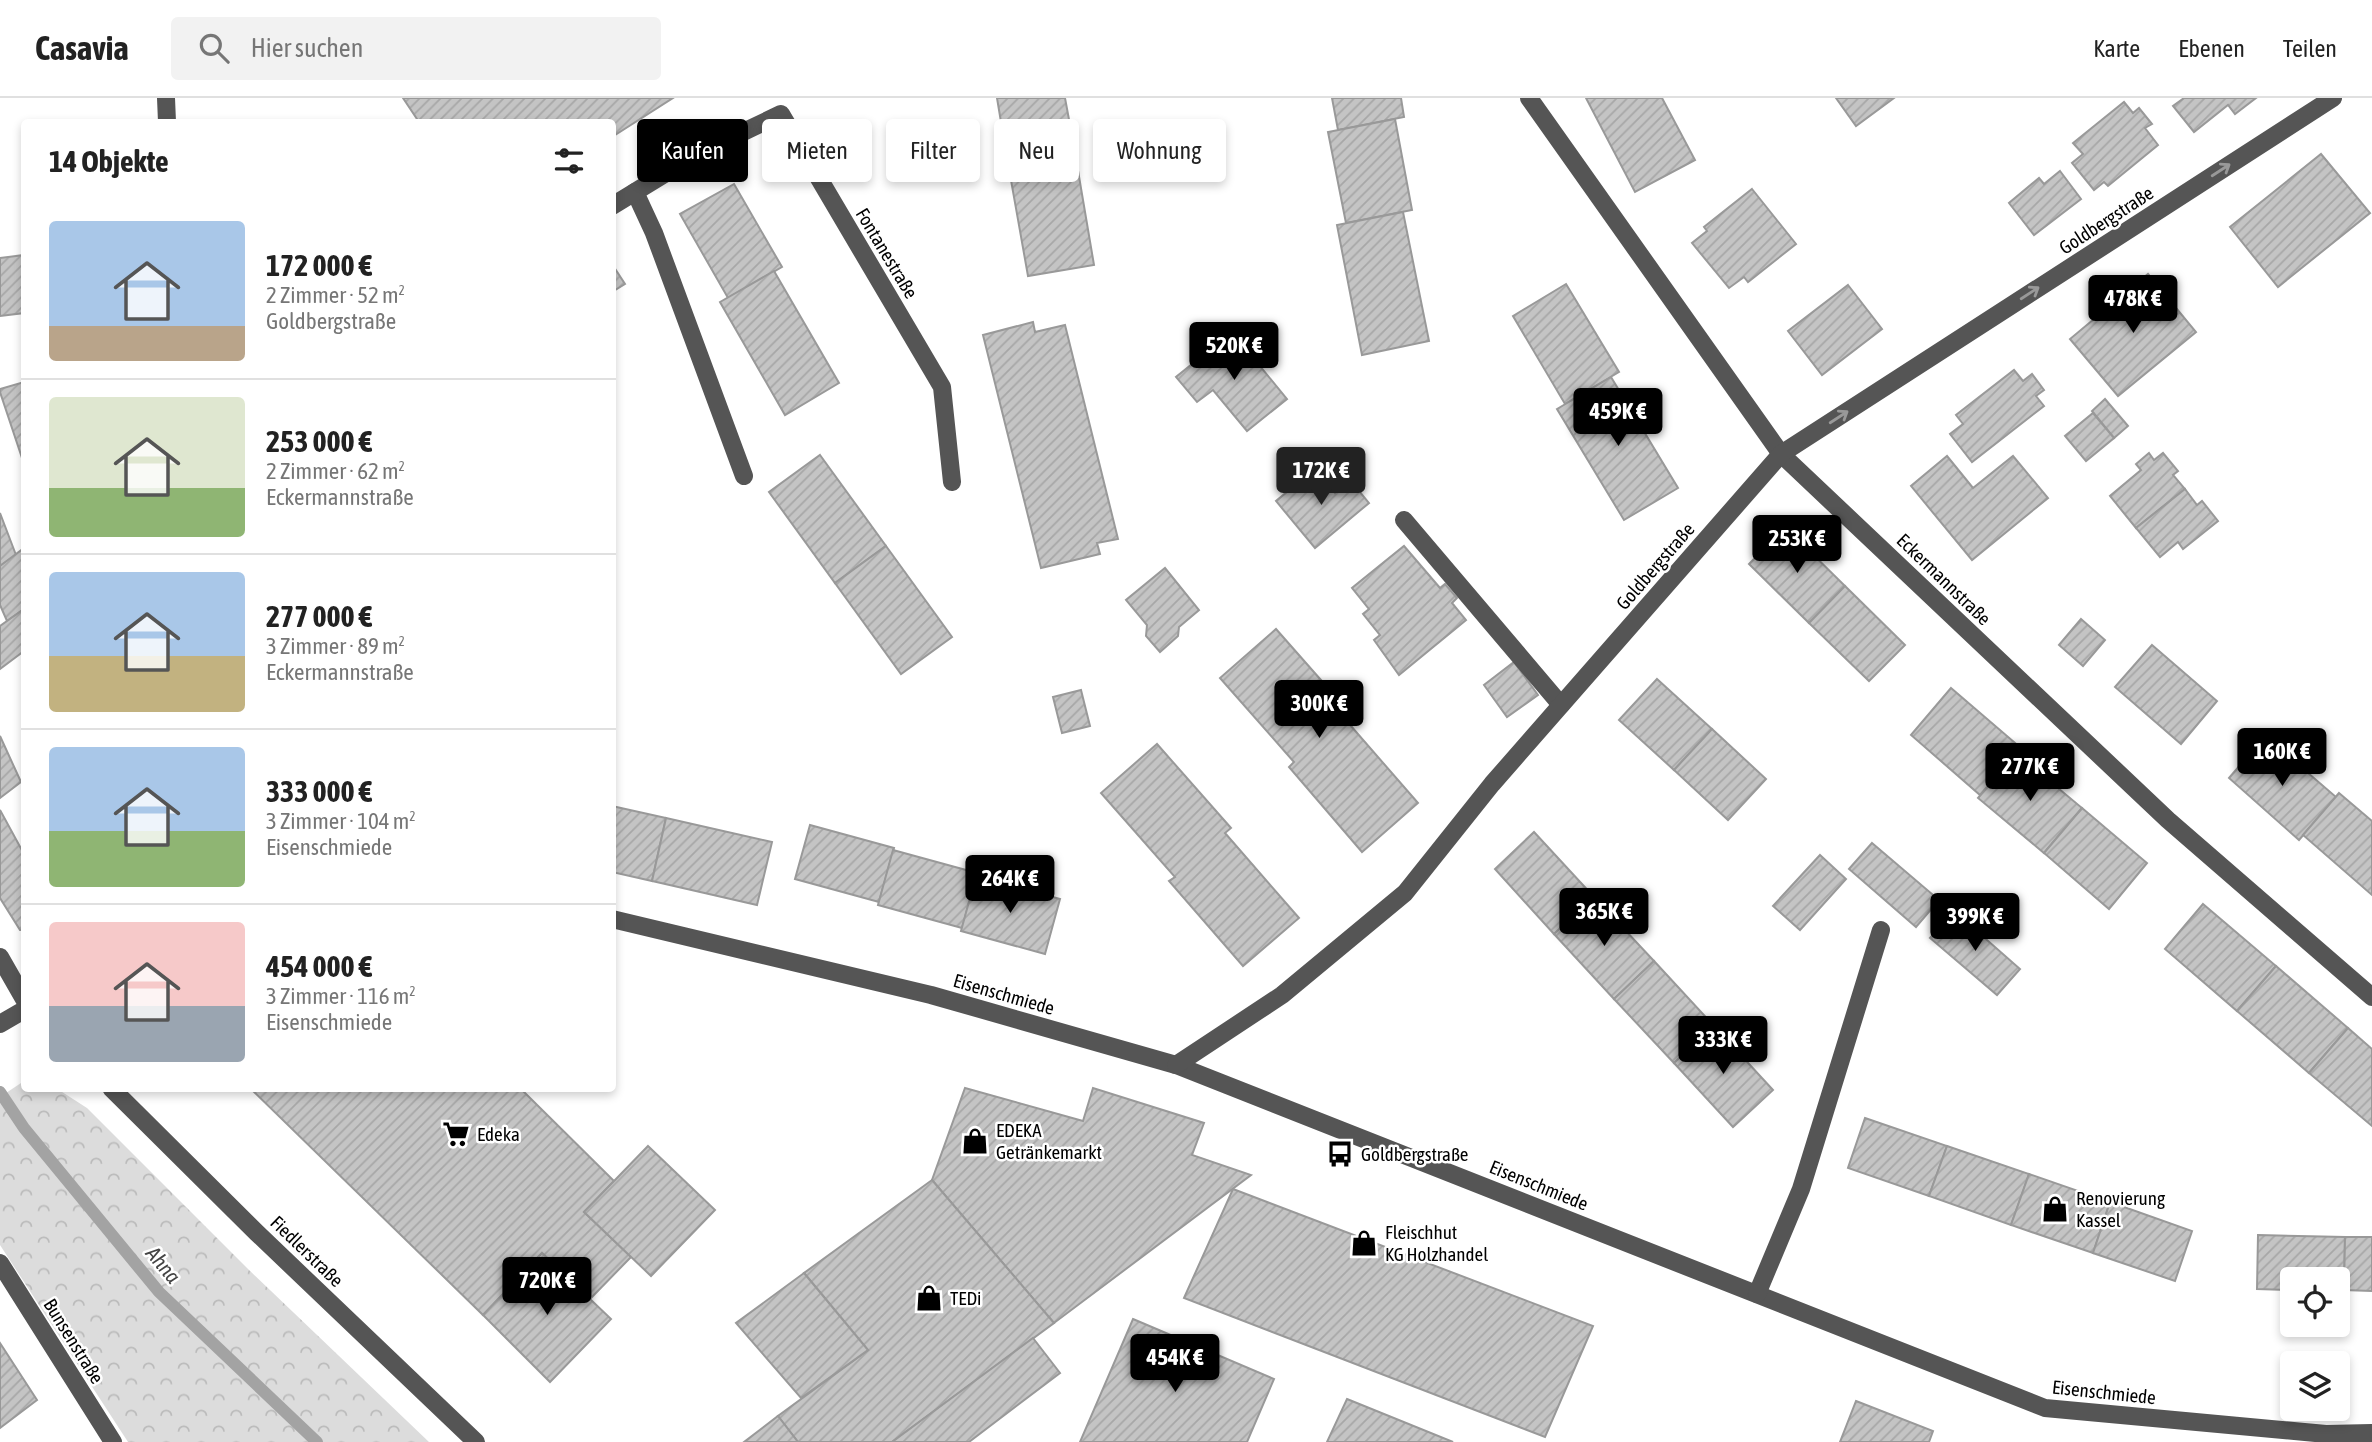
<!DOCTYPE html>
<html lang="de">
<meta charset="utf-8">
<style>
:root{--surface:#fff;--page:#f2f2f2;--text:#222;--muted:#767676;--line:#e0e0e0;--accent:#000}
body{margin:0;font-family:"Asap Condensed",sans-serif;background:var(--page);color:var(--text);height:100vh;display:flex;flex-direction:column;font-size:26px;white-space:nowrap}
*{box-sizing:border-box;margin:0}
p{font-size:23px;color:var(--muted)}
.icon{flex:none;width:38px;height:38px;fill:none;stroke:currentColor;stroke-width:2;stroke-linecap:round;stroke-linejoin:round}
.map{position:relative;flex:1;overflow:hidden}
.sheet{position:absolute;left:21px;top:21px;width:595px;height:973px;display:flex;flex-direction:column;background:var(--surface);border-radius:7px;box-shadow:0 4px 10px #0003}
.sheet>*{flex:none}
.top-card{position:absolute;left:637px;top:21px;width:665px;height:63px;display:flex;gap:14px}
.fabs{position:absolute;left:2280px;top:1169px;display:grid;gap:14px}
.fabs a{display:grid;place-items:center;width:70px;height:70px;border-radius:7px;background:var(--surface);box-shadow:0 4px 10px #0003;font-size:35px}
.price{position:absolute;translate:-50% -60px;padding:0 16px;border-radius:7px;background:var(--accent);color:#fff;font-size:23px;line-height:46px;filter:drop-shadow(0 2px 4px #0008)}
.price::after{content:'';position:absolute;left:50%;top:42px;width:21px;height:16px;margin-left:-10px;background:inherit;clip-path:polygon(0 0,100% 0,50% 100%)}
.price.selected{background:#222;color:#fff}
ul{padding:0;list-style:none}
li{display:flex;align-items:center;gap:21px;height:175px;padding:0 28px}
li+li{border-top:2px solid var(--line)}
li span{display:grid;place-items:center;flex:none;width:196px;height:140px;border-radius:7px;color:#555}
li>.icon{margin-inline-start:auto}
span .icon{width:84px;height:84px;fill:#fffc;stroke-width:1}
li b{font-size:30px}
h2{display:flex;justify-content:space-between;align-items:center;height:84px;padding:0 28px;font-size:30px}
.pill{padding:0 24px;border-radius:7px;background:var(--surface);box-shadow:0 4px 10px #0003;font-size:24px;line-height:63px}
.pill.selected{background:var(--accent);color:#fff}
header{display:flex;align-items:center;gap:42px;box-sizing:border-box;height:98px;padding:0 35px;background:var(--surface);border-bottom:2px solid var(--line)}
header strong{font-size:33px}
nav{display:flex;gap:38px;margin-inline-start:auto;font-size:24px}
.search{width:490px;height:63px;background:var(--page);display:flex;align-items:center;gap:18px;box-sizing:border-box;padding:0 24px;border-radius:7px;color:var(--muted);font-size:26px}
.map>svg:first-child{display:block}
.park{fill:url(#park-crowns)}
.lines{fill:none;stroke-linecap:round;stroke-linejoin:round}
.stream{stroke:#a3a3a3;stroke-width:12}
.building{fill:url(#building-hatch);stroke:#999;stroke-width:2}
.minor{stroke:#555;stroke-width:18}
.oneway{stroke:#999}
.labels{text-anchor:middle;stroke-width:5;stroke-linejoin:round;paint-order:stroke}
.street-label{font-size:19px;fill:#000;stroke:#fff}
.poi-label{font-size:19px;fill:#000;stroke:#fff;text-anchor:start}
.water-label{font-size:21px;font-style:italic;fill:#444;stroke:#fff}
</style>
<header>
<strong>Casavia</strong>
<div class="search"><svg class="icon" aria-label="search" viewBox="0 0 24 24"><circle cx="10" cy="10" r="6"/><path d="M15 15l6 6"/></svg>Hier suchen</div>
<nav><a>Karte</a><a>Ebenen</a><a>Teilen</a></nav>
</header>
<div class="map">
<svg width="2372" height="1344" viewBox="0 0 2372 1344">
<defs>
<pattern id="park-crowns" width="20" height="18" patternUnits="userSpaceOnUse" patternTransform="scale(1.75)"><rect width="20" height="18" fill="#dcdcdc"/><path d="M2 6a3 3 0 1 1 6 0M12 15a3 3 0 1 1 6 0" fill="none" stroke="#bbb"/></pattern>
<pattern id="building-hatch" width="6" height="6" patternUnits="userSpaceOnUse" patternTransform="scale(1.75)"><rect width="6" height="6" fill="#c4c4c4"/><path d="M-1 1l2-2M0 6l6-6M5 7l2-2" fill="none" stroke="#a7a7a7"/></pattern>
</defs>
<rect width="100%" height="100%" fill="#fff"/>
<polygon class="park" points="24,983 24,990 59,992 87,1010 249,1172 429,1344 128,1344 0,1147 0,999"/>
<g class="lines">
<polyline class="stream" points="0,994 24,1030 159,1194 317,1344"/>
</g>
<g class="building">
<polygon points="403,0 673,0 612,39 612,24 419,24"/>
<polygon points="997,0 1065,0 1073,43 1006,54"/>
<polygon points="1332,0 1401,0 1404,19 1338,32"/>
<polygon points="1586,0 1662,0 1695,62 1635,94"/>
<polygon points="1836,0 1894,0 1856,28"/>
<polygon points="2184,0 2256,0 2235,16 2228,7 2194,34 2173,8"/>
<polygon points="2124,4 2133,15 2139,10 2152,26 2145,30 2158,47 2108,88 2104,84 2094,92 2072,65 2083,56 2073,45"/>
<polygon points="1395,21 1412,112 1346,125 1328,34"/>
<polygon points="1073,43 1094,167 1028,178 1006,54"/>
<polygon points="2321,56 2370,115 2278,189 2230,129"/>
<polygon points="2060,73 2081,101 2034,137 2009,105 2039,80 2044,86"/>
<polygon points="734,86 782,169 728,200 680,116"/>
<polygon points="1752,91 1796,146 1748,184 1744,179 1729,190 1692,145 1707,133 1704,129"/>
<polygon points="1403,114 1429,243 1362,257 1337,127"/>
<polygon points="24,157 24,215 0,218 0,160"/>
<polygon points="612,166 625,186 612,194"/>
<polygon points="774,173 839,285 785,317 720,204"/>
<polygon points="2148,176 2196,234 2118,298 2070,241"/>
<polygon points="1566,186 1619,274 1565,306 1513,218"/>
<polygon points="1848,187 1882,231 1822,277 1788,233"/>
<polygon points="1033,224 1035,234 1065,227 1118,441 1097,445 1100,456 1041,470 983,237"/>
<polygon points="1232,234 1287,301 1247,333 1213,292 1197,304 1176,279"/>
<polygon points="2014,272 2023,283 2032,276 2044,292 2036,298 2044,308 1972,364 1950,336 1963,326 1956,317"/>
<polygon points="1611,279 1678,390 1624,422 1557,311"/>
<polygon points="24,284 24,366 0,294 0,291"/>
<polygon points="2105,301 2128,328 2114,340 2092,313"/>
<polygon points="2093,315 2114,340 2086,363 2065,338"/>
<polygon points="2149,355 2154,362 2163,355 2178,373 2173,377 2185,391 2136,430 2110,398 2141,372 2136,366"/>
<polygon points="820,357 886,448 835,485 769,394"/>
<polygon points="1947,358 1973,390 2013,358 2048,400 1972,462 1911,388"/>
<polygon points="1315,371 1335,395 1350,382 1369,405 1315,450 1276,403"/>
<polygon points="2185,391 2197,407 2202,403 2218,423 2183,451 2178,444 2160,459 2136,430"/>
<polygon points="0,415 16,457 0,468"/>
<polygon points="1785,429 1845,488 1809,525 1749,466"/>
<polygon points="886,448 952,539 901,576 835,485"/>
<polygon points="1404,448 1440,490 1445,486 1457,500 1452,505 1466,522 1399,577 1374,542 1380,537 1363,516 1369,511 1352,490"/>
<polygon points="24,450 24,511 7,523 0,507 0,468"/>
<polygon points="1165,470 1199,512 1179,529 1178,538 1160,554 1146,538 1147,527 1126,502"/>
<polygon points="1845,488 1905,547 1869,583 1809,525"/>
<polygon points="24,511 24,553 0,571 0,528"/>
<polygon points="2081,521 2105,542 2083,568 2059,547"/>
<polygon points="1276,531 1350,615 1344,620 1418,705 1362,754 1289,669 1294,664 1220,580"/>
<polygon points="2152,547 2217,603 2181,646 2115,589"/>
<polygon points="1514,564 1538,597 1507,619 1484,587"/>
<polygon points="1657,581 1712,631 1674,672 1619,622"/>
<polygon points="1951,590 2021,650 1980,697 1911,637"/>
<polygon points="1081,592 1090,628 1062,635 1053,599"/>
<polygon points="1712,631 1766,681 1728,722 1674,672"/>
<polygon points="0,638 21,684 0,700"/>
<polygon points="2265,638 2336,699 2299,742 2229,680"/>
<polygon points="1157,646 1231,730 1225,735 1299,820 1243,868 1169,783 1175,779 1101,695"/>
<polygon points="2016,655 2082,710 2044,755 1978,700"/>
<polygon points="2339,695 2372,723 2372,797 2303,737"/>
<polygon points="612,708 666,720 652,783 612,774"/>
<polygon points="2082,710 2147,765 2109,811 2044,755"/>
<polygon points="0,712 24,756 24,832 20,832 0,800"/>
<polygon points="666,720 772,744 757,807 652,783"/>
<polygon points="810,727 894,750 879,804 795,781"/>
<polygon points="1534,734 1594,799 1554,836 1495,771"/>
<polygon points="1872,745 1939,802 1916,829 1849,771"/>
<polygon points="893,752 977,775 962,830 878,807"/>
<polygon points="1820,757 1846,781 1800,832 1773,808"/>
<polygon points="976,778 1060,801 1045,856 961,833"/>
<polygon points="1594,799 1654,863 1614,901 1554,836"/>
<polygon points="2203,806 2276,868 2237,913 2165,851"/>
<polygon points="1954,813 2020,871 1997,897 1930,840"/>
<polygon points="1654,863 1714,928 1674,965 1614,901"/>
<polygon points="2276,868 2348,930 2309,975 2237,913"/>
<polygon points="1714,928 1773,992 1733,1029 1674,965"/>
<polygon points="2348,930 2372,951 2372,1028 2309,975"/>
<polygon points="250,990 520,990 614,1083 584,1114 631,1159 590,1201 542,1155 483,1217"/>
<polygon points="965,990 1083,1023 1093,990 1204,1025 1192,1057 1251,1077 1054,1225 932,1082"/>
<polygon points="1865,1020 1947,1048 1929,1098 1848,1070"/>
<polygon points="648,1048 715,1112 651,1178 584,1114"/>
<polygon points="1947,1048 2029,1076 2011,1127 1929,1098"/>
<polygon points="2029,1076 2110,1104 2093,1155 2011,1127"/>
<polygon points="932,1082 1054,1225 892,1344 798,1344 778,1318 868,1252 804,1175"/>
<polygon points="1233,1091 1593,1228 1545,1339 1184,1200"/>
<polygon points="2110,1104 2192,1133 2175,1183 2093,1155"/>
<polygon points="2258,1137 2345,1139 2344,1192 2338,1192 2338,1181 2292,1181 2292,1192 2257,1191"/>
<polygon points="2345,1139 2372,1139 2372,1193 2344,1192"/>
<polygon points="542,1155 611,1221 550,1284 483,1217"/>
<polygon points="804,1175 868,1252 801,1300 736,1225"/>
<polygon points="1133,1221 1274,1281 1247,1344 1080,1344"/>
<polygon points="1033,1240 1060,1275 969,1344 892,1344"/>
<polygon points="0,1245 37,1302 0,1330"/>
<polygon points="1347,1301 1453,1344 1327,1344"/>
<polygon points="1856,1303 1933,1333 1929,1344 1840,1344"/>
<polygon points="778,1318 798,1344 744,1344"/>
</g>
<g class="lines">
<g class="minor">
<polyline points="166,0 167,24"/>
<polyline points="1529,0 1781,356 2168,722 2372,899"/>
<polyline points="635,94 654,135 744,378"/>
<polyline points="612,108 697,56 781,16 942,289 952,384"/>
<polyline points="1404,422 1561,607"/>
<polyline points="612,821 931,897 1176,967 2045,1310 2326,1336 2372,1335"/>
<polyline points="0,859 24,901"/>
<polyline points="0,926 24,912"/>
<polyline points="1176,967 1282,897 1405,795 1492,686 1781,356 2333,0"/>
<polyline points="111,990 257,1135 476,1344"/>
<polyline points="0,1165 113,1344"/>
<polyline points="1757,1196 1801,1091 1881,832"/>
</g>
</g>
<defs><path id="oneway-shaft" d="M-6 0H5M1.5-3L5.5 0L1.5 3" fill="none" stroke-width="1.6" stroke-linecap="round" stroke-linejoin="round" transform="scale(1.75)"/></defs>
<g class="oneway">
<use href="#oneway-shaft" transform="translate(2221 72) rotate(-33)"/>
<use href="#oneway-shaft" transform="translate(2030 195) rotate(-33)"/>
<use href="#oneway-shaft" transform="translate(1839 319) rotate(-33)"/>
</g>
<defs>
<g id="supermarket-bare" transform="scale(2.1)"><path d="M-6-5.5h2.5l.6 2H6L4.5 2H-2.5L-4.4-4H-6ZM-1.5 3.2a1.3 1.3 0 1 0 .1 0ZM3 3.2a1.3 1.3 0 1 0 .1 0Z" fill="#000" stroke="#fff" stroke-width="2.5" paint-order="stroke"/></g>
<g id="shop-bare" transform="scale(2.1)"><path d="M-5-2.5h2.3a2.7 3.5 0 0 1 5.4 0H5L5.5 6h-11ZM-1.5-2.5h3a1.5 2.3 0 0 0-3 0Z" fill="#000" stroke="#fff" stroke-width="2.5" paint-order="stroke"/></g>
<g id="bus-bare" transform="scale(2.1)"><path d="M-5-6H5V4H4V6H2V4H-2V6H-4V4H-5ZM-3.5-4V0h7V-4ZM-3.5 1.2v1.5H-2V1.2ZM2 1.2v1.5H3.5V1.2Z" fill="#000" stroke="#fff" stroke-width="2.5" paint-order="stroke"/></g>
</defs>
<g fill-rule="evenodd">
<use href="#supermarket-bare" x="456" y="1036"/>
<use href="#shop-bare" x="975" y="1043"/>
<use href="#bus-bare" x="1340" y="1056"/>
<use href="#shop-bare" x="2055" y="1111"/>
<use href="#shop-bare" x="1364" y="1145"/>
<use href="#shop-bare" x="929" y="1200"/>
</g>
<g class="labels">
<g class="street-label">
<text transform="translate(2106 122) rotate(-33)" y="7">Goldbergstraße</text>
<text transform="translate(887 155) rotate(59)" y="7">Fontanestraße</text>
<text transform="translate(1655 468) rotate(-49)" y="7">Goldbergstraße</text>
<text transform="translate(1944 481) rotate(44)" y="7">Eckermannstraße</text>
<text transform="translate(1004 896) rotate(16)" y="7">Eisenschmiede</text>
<text transform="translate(1539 1087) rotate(22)" y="7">Eisenschmiede</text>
<text transform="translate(307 1153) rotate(44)" y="7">Fiedlerstraße</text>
<text transform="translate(74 1243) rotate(58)" y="7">Bunsenstraße</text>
<text transform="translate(2104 1294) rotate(6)" y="7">Eisenschmiede</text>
</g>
<g class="poi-label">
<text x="996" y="1039">EDEKA<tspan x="996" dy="22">Getränkemarkt</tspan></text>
<text x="477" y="1043">Edeka</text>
<text x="1361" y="1063">Goldbergstraße</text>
<text x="2076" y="1107">Renovierung<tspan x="2076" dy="22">Kassel</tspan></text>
<text x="1385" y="1141">Fleischhut<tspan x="1385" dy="22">KG Holzhandel</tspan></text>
<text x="950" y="1207">TEDi</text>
</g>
<g class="water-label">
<text transform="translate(163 1167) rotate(50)" y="7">Ahna</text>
</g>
</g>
</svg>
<div class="fabs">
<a><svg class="icon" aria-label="locate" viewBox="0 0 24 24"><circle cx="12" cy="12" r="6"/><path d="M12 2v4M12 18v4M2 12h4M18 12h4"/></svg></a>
<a><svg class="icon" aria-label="layers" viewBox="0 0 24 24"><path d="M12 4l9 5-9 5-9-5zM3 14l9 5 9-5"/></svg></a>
</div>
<b class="price" style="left:2133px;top:237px">478K €</b>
<b class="price" style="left:1234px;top:284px">520K €</b>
<b class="price" style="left:1618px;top:350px">459K €</b>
<b class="price selected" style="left:1321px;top:409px">172K €</b>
<b class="price" style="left:1797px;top:477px">253K €</b>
<b class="price" style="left:1319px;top:642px">300K €</b>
<b class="price" style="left:2282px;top:690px">160K €</b>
<b class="price" style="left:2030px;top:705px">277K €</b>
<b class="price" style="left:1010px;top:817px">264K €</b>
<b class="price" style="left:1604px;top:850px">365K €</b>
<b class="price" style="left:1975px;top:855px">399K €</b>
<b class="price" style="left:1723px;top:978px">333K €</b>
<b class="price" style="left:547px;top:1219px">720K €</b>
<b class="price" style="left:1175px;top:1296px">454K €</b>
<div class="top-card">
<a class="pill selected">Kaufen</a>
<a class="pill">Mieten</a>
<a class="pill">Filter</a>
<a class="pill">Neu</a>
<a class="pill">Wohnung</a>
</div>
<section class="sheet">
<h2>14 Objekte<svg class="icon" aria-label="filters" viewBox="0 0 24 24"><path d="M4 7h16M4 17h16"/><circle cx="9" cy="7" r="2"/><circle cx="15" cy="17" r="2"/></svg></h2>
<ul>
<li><span style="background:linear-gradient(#a9c7e8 75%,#b9a48a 0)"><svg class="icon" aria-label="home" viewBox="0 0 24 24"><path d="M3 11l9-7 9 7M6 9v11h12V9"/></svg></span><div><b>172 000 €</b><p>2 Zimmer · 52 m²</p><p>Goldbergstraße</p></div></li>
<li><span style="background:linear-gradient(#dfe7d0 65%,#8fb573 0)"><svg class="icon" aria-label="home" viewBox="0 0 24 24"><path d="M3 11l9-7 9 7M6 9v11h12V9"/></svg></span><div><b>253 000 €</b><p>2 Zimmer · 62 m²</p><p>Eckermannstraße</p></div></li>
<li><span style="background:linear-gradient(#a9c7e8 60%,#c2b280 0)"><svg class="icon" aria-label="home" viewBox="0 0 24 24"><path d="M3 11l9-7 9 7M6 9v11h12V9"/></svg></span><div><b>277 000 €</b><p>3 Zimmer · 89 m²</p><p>Eckermannstraße</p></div></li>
<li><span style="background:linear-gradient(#a9c7e8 60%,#8fb573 0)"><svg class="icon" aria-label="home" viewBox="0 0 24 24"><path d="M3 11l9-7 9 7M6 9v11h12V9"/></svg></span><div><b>333 000 €</b><p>3 Zimmer · 104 m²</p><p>Eisenschmiede</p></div></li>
<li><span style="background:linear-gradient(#f6c9c9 60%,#9aa5b1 0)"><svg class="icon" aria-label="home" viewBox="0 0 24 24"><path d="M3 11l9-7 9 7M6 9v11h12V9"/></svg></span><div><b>454 000 €</b><p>3 Zimmer · 116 m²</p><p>Eisenschmiede</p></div></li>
</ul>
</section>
</div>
